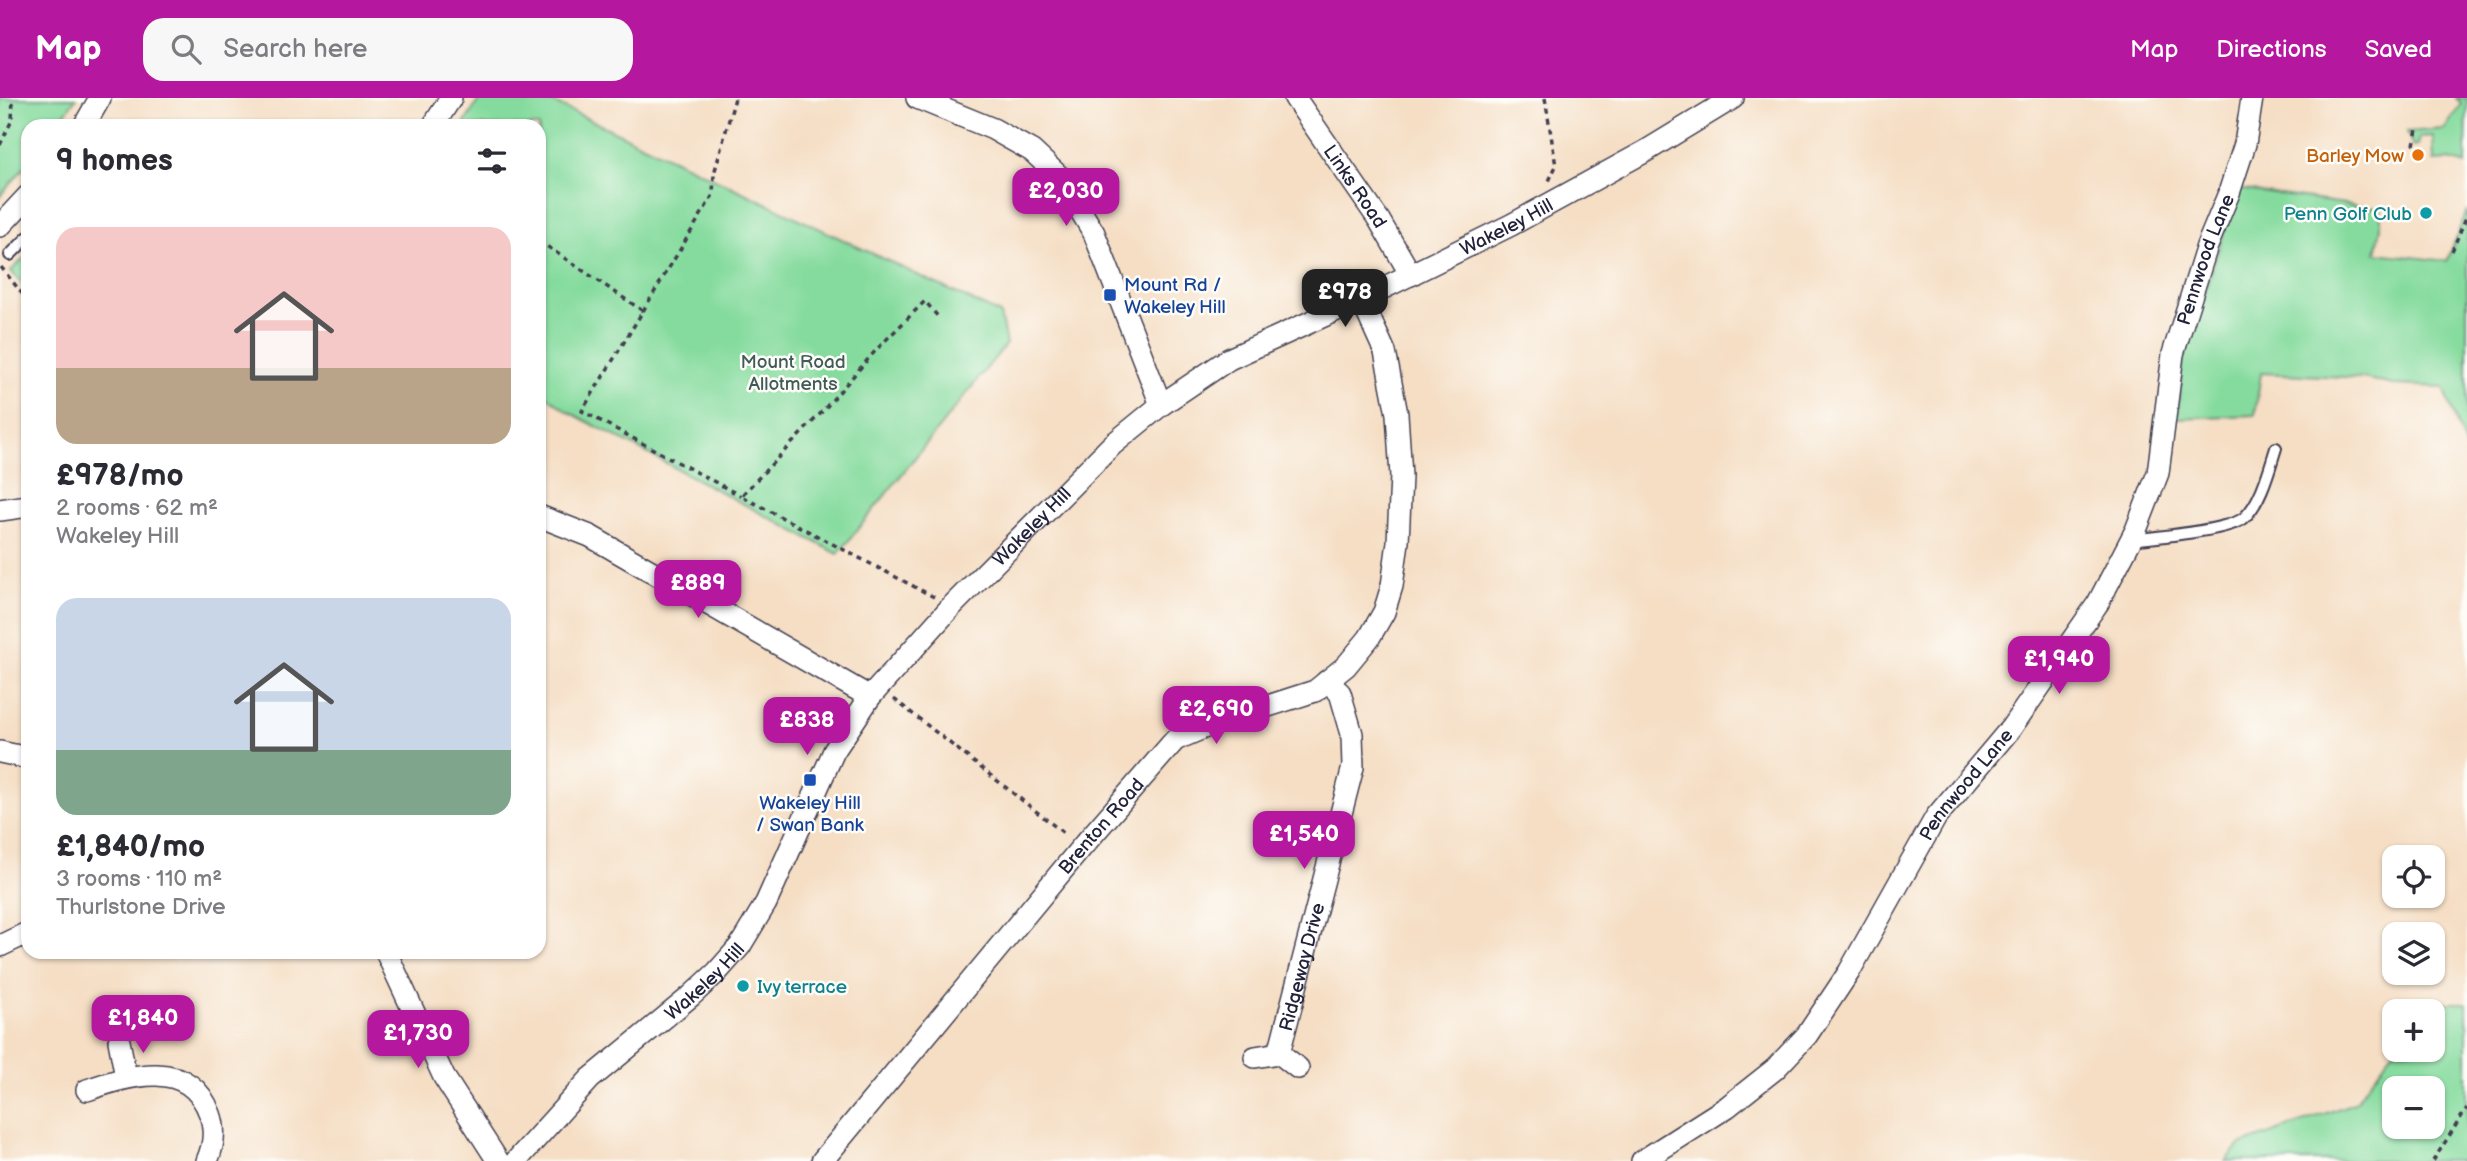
<!DOCTYPE html>
<meta charset="utf-8">
<style>
:root{--surface:#fff;--page:#f7f7f7;--text:#2b2b33;--muted:#7c7c81;--accent:#b5179e}
body{margin:0;font-family:"Balsamiq Sans",sans-serif;background:var(--page);color:var(--text);height:100vh;display:flex;flex-direction:column;font-size:26px;white-space:nowrap}
*{box-sizing:border-box;margin:0}
p{font-size:23px;color:var(--muted)}
.icon{flex:none;width:38px;height:38px;fill:none;stroke:currentColor;stroke-width:2;stroke-linecap:round;stroke-linejoin:round}
.map{position:relative;flex:1;overflow:hidden}
.side{position:absolute;left:21px;top:21px;width:525px;height:840px;display:flex;flex-direction:column;background:var(--surface);border-radius:21px;box-shadow:0 2px 5px #0004}
.side>*{flex:none}
.controls{position:absolute;left:2382px;top:747px;display:grid;gap:14px}
.controls a{display:grid;place-items:center;width:63px;height:63px;border-radius:14px;background:var(--surface);box-shadow:0 2px 5px #0004;font-size:35px}
.price{position:absolute;translate:-50% -60px;padding:0 16px;border-radius:14px;background:var(--accent);color:#fff;font-size:23px;line-height:46px;filter:drop-shadow(0 2px 4px #0008)}
.price::after{content:'';position:absolute;left:50%;top:42px;width:21px;height:16px;margin-left:-10px;background:inherit;clip-path:polygon(0 0,100% 0,50% 100%)}
.price.selected{background:#222;color:#fff}
ul{padding:0;list-style:none}
li{display:grid;align-content:center;gap:14px;height:371px;padding:0 35px}
li span{display:grid;place-items:center;height:217px;border-radius:21px;color:#555}
li>.icon{margin-inline-start:auto}
span .icon{width:126px;height:126px;fill:#fffc;stroke-width:1}
li b{font-size:30px}
h2{display:flex;justify-content:space-between;align-items:center;height:84px;padding:0 35px;font-size:30px}
header{display:flex;align-items:center;gap:42px;box-sizing:border-box;height:98px;padding:0 35px;background:var(--accent);color:#fff}
header strong{font-size:33px}
nav{display:flex;gap:38px;margin-inline-start:auto;font-size:24px}
.search{width:490px;height:63px;background:var(--page);display:flex;align-items:center;gap:18px;box-sizing:border-box;padding:0 24px;border-radius:21px;color:var(--muted);font-size:26px}
.map>svg:first-child{display:block}
.green{fill:#85db9e;stroke:#547e6c;stroke-width:2;fill-rule:evenodd}
.lines{fill:none;stroke-linecap:round;stroke-linejoin:round}
.lane-casing{stroke:#423e50;stroke-width:14}
.street-casing{stroke:#423e50;stroke-width:24}
.path{stroke:#423e50;stroke-width:3.5;stroke-dasharray:5 5;stroke-linecap:butt}
.lane{stroke:#fff;stroke-width:10}
.street{stroke:#fff;stroke-width:21}
.food-dot{fill:#e8710a;stroke:#fdfcf7;stroke-width:2.5}
.culture-dot{fill:#0f9aa8;stroke:#fdfcf7;stroke-width:2.5}
.transit-dot{fill:#1a4fb4;stroke:#fdfcf7;stroke-width:2.5}
.labels{text-anchor:middle;stroke-width:5;stroke-linejoin:round;paint-order:stroke}
.food-label{font-size:19px;fill:#c56008;stroke:#fdfcf7;text-anchor:end}
.street-label{font-size:19px;fill:#22223b;stroke:#fdfcf7}
.culture-label{font-size:19px;fill:#0d838f;stroke:#fdfcf7;text-anchor:end}
.transit-label{font-size:19px;fill:#164399;stroke:#fdfcf7;text-anchor:start}
.park-label{font-size:19px;fill:#405a59;stroke:#fdfcf7}
</style>
<header>
<strong>Map</strong>
<div class="search"><svg class="icon" aria-label="search" viewBox="0 0 24 24"><circle cx="10" cy="10" r="6"/><path d="M15 15l6 6"/></svg>Search here</div>
<nav><a>Map</a><a>Directions</a><a>Saved</a></nav>
</header>
<div class="map">
<svg width="2467" height="1063" viewBox="0 0 2467 1063">
<rect width="100%" height="100%" fill="#fdfcf7"/>
<filter id="ink" filterUnits="userSpaceOnUse"><feTurbulence type="fractalNoise" baseFrequency=".0143" numOctaves="2"/><feDisplacementMap in="SourceGraphic" scale="14" xChannelSelector="R" yChannelSelector="G"/><feConvolveMatrix kernelMatrix="1 2 1 2 8 2 1 2 1" color-interpolation-filters="sRGB"/></filter>
<filter id="wash" filterUnits="userSpaceOnUse"><feTurbulence type="fractalNoise" baseFrequency=".00686" numOctaves="4" result="noise"/><feDisplacementMap in="SourceGraphic" scale="28" xChannelSelector="R" yChannelSelector="G"/><feGaussianBlur stdDeviation="1.57" result="paint"/><feColorMatrix in="noise" values="0 0 0 0 0 0 0 0 0 0 0 0 0 0 0 0 0 1.4 0 .05"/><feComposite in="paint" operator="in"/></filter>
<g filter="url(#wash)">
<rect width="100%" height="100%" fill="#f5dec4"/>
<g class="green">
<polygon points="0,0 76,0 56,28 28,28 28,65 0,98"/>
<polygon points="480,0 544,0 1000,216 1006,246 838,456 567,313 539,292 539,28 463,28"/>
<polygon points="2456,0 2467,0 2466,67 2449,62 2434,63 2433,38 2420,39 2418,48 2413,49 2407,34 2445,31 2461,5"/>
<polygon points="2238,91 2381,111 2381,129 2376,155 2447,163 2467,112 2467,355 2444,289 2393,287 2363,280 2261,275 2255,317 2177,320 2182,264"/>
<polygon points="28,156 28,193 11,173"/>
<path d="M2441,905H2467V1063H2226L2240,1047L2354,1005L2394,952H2432V914ZM2432,990V1029H2394V990Z"/>
</g>
</g>
<g filter="url(#ink)">
<g class="lines">
<g class="lane-casing">
<g id="lane">
<polyline points="10,157 28,139"/>
<path d="M2131,442C2154,439 2228,433 2244,420C2261,404 2269,372 2276,350"/>
</g>
</g>
<g class="street-casing">
<g id="street">
<polyline points="917,0 993,31 1032,53 1060,79 1094,135 1161,307"/>
<path id="s1" d="M1295,0L1379,122L1411,177"/>
<polyline points="84,28 100,0"/>
<polyline points="433,28 451,0"/>
<polyline points="0,128 28,98"/>
<polyline points="0,412 28,408"/>
<polyline points="539,418 590,438 870,599"/>
<polyline points="0,654 28,660"/>
<polyline points="0,848 25,836"/>
<polyline points="386,854 444,979 498,1063"/>
<polyline points="119,943 126,979"/>
<path id="s2" d="M1279,955L1353,669L1352,636L1340,595L1327,583"/>
<polyline points="1255,959 1279,955 1298,970"/>
<path d="M87,992C130,977 189,959 210,1016C216,1032 214,1047 207,1063"/>
<path id="s3" d="M516,1063L590,981L691,898L717,874L740,848L766,805L834,653L870,599L950,510L1112,347L1161,307L1229,261L1361,201L1511,127L1646,53L1733,0"/>
<path id="s4" d="M822,1063L1081,750L1175,642L1215,625L1315,593L1346,568L1369,540L1384,514L1392,488L1398,444L1401,378L1397,316L1385,254L1361,201"/>
<path id="s5" d="M1642,1063L1727,1009L1775,971L1807,937L1849,874L1936,719L2011,630L2098,505L2136,432L2158,375L2173,256L2207,148L2229,95L2245,46L2252,0"/>
</g>
</g>
<g class="path">
<polyline points="1545,0 1556,68 1549,83"/>
<polyline points="0,47 12,22 13,0"/>
<polyline points="2414,47 2417,31"/>
<polyline points="539,143 643,213 582,313 741,398"/>
<polyline points="2452,153 2467,117"/>
<polyline points="1,169 28,203"/>
<polyline points="643,213 713,97 714,76 735,0"/>
<polyline points="934,499 741,398 820,316 877,251 925,203 939,220"/>
<polyline points="894,601 1066,737"/>
<polyline points="2433,1063 2467,1010"/>
</g>
<use href="#lane" class="lane"/>
<use href="#street" class="street"/>
</g>
</g>
<circle class="food-dot" cx="2418" cy="57" r="7"/>
<g class="culture-dot">
<circle cx="2426" cy="115" r="7"/>
<circle cx="743" cy="888" r="7"/>
</g>
<g class="transit-dot">
<rect x="1103" y="190" width="14" height="14" rx="3.5"/>
<rect x="803" y="675" width="14" height="14" rx="3.5"/>
</g>
<g class="labels">
<g class="food-label">
<text x="2404" y="64">Barley Mow</text>
</g>
<g class="street-label">
<text dy="7" stroke="none"><textPath href="#s1" startOffset="107">Links Road</textPath></text>
<text dy="7" stroke="none"><textPath href="#s3" startOffset="1395">Wakeley Hill</textPath></text>
<text dy="7" stroke="none"><textPath href="#s5" startOffset="1094">Pennwood Lane</textPath></text>
<text dy="7" stroke="none"><textPath href="#s3" startOffset="828">Wakeley Hill</textPath></text>
<text dy="7" stroke="none"><textPath href="#s5" startOffset="506">Pennwood Lane</textPath></text>
<text dy="7" stroke="none"><textPath href="#s4" startOffset="436">Brenton Road</textPath></text>
<text dy="7" stroke="none"><textPath href="#s2" startOffset="89">Ridgeway Drive</textPath></text>
<text dy="7" stroke="none"><textPath href="#s3" startOffset="261">Wakeley Hill</textPath></text>
</g>
<g class="culture-label">
<text x="2412" y="122">Penn Golf Club</text>
<text x="757" y="895" text-anchor="start">Ivy terrace</text>
</g>
<g class="transit-label">
<text x="1124" y="193">Mount Rd /<tspan x="1124" dy="22">Wakeley Hill</tspan></text>
<text x="810" y="711" text-anchor="middle">Wakeley Hill<tspan x="810" dy="22">/ Swan Bank</tspan></text>
</g>
<g class="park-label">
<text x="793" y="270">Mount Road<tspan x="793" dy="22">Allotments</tspan></text>
</g>
</g>
</svg>
<div class="controls">
<a><svg class="icon" aria-label="locate" viewBox="0 0 24 24"><circle cx="12" cy="12" r="6"/><path d="M12 2v4M12 18v4M2 12h4M18 12h4"/></svg></a>
<a><svg class="icon" aria-label="layers" viewBox="0 0 24 24"><path d="M12 4l9 5-9 5-9-5zM3 14l9 5 9-5"/></svg></a>
<a>+</a>
<a>−</a>
</div>
<b class="price" style="left:1066px;top:130px">£2,030</b>
<b class="price selected" style="left:1345px;top:231px">£978</b>
<b class="price" style="left:698px;top:522px">£889</b>
<b class="price" style="left:2059px;top:598px">£1,940</b>
<b class="price" style="left:1216px;top:648px">£2,690</b>
<b class="price" style="left:807px;top:659px">£838</b>
<b class="price" style="left:1304px;top:773px">£1,540</b>
<b class="price" style="left:143px;top:957px">£1,840</b>
<b class="price" style="left:418px;top:972px">£1,730</b>
<section class="side">
<h2>9 homes<svg class="icon" aria-label="filters" viewBox="0 0 24 24"><path d="M4 7h16M4 17h16"/><circle cx="9" cy="7" r="2"/><circle cx="15" cy="17" r="2"/></svg></h2>
<ul>
<li><span style="background:linear-gradient(#f6c9c9 65%,#b9a48a 0)"><svg class="icon" aria-label="home" viewBox="0 0 24 24"><path d="M3 11l9-7 9 7M6 9v11h12V9"/></svg></span><div><b>£978/mo</b><p>2 rooms · 62 m²</p><p>Wakeley Hill</p></div></li>
<li><span style="background:linear-gradient(#c9d6e8 70%,#7fa58c 0)"><svg class="icon" aria-label="home" viewBox="0 0 24 24"><path d="M3 11l9-7 9 7M6 9v11h12V9"/></svg></span><div><b>£1,840/mo</b><p>3 rooms · 110 m²</p><p>Thurlstone Drive</p></div></li>
</ul>
</section>
</div>
